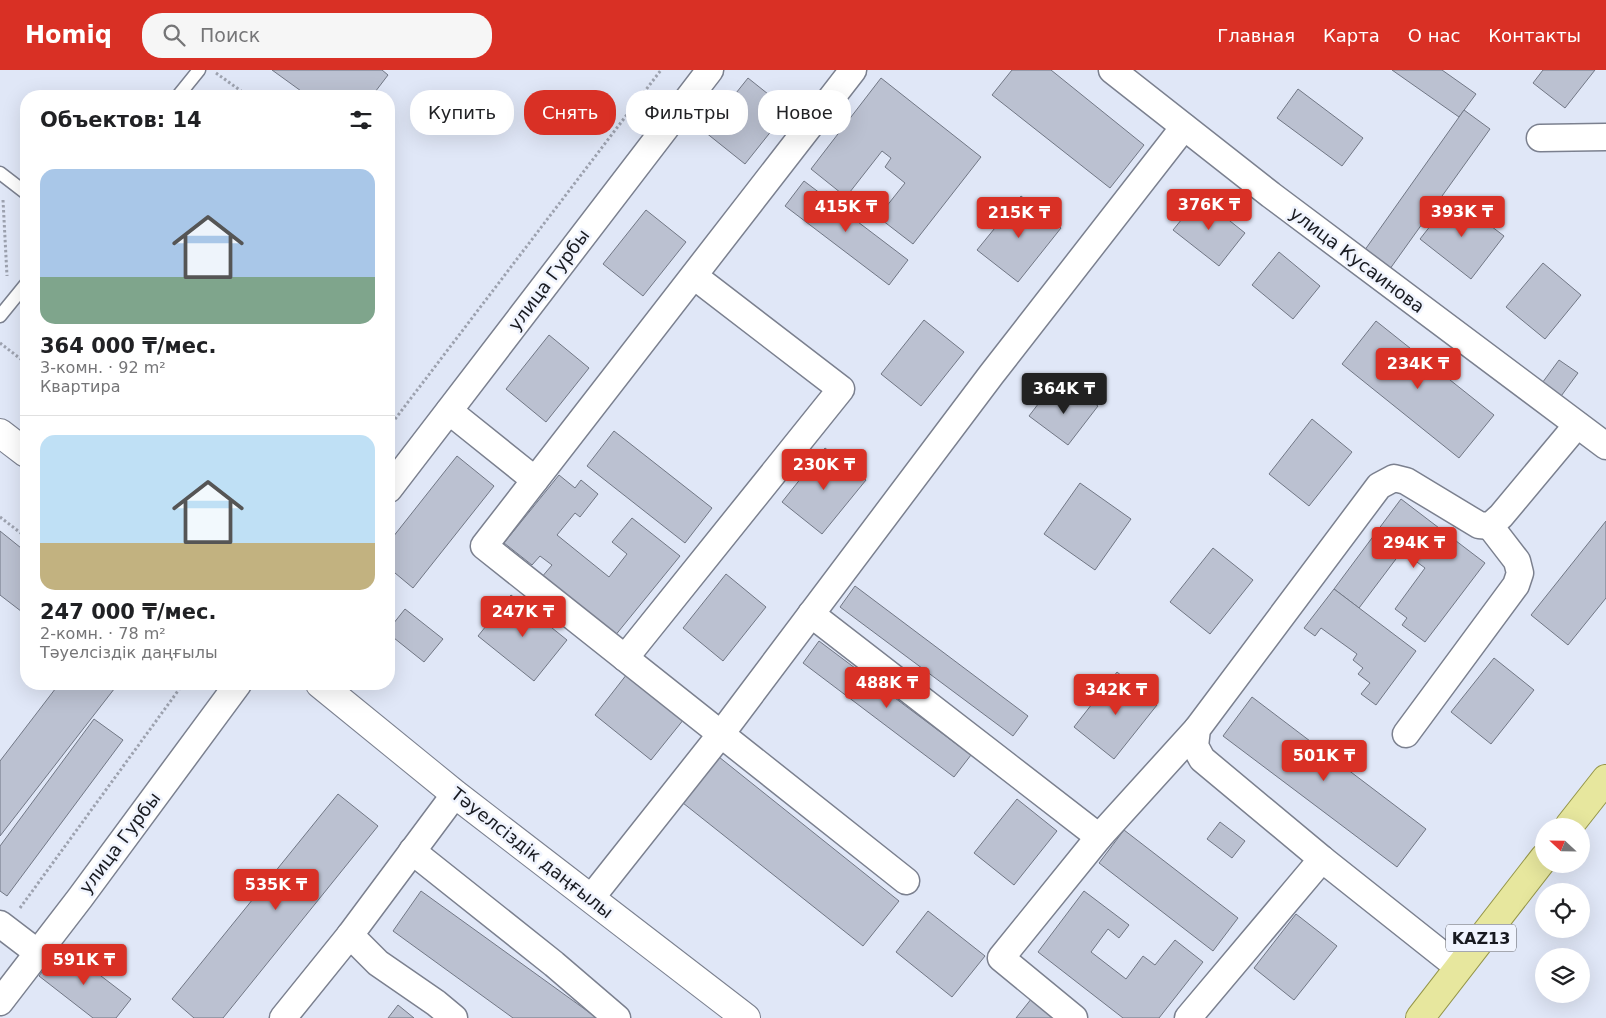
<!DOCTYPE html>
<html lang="ru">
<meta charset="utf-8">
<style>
:root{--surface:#fff;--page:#f6f6f6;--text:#202124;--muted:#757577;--line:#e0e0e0;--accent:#d93025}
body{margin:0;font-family:"DejaVu Sans",sans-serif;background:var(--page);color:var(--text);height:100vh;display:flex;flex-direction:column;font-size:19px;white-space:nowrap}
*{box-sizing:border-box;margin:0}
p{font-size:16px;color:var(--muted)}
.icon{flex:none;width:28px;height:28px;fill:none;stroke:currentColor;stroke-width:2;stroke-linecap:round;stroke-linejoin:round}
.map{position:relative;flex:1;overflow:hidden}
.sheet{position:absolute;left:20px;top:20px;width:375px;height:600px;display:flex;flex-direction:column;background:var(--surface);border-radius:20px;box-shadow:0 5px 20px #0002}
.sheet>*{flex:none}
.banner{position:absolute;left:410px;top:20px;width:475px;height:45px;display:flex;gap:10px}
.needle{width:32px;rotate:292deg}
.controls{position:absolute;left:1535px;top:748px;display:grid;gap:10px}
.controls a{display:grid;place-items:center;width:55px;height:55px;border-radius:50%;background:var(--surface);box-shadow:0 5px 20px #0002;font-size:25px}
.price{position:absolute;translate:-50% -42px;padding:0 11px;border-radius:5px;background:var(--accent);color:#fff;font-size:16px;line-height:32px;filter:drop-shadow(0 1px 2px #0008)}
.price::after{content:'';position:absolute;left:50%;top:30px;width:15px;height:11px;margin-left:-8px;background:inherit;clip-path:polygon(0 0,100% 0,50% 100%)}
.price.on{background:#222;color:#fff}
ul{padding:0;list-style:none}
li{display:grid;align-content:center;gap:10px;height:265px;padding:0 20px}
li+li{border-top:1px solid var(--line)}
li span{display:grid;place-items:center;height:155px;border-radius:15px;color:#555}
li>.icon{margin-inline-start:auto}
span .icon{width:90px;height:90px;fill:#fffc;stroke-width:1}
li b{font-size:21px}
h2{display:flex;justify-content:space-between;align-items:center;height:60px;padding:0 20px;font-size:21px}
.tag{padding:0 18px;border-radius:20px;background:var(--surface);box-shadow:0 5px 20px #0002;font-size:18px;line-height:45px}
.tag.on{background:var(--accent);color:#fff}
header{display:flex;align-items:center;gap:30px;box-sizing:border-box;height:70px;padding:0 25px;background:var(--accent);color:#fff}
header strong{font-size:24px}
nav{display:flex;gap:28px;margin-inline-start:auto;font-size:18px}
.search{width:350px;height:45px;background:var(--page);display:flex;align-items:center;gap:12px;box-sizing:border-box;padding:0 18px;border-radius:20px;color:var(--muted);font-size:19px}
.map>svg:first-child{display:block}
.building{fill:#bbc1d1;stroke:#717785}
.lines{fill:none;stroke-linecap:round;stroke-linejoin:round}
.lane-casing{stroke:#7b808f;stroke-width:15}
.street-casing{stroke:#7b808f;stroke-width:29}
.secondary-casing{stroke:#7b808f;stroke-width:30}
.primary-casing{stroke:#949548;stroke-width:30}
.path{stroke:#9da2af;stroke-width:3;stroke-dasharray:2.5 2.5;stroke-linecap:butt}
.lane{stroke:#fff;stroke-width:12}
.street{stroke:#fff;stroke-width:26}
.secondary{stroke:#fff;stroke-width:28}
.primary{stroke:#e7e79e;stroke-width:28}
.labels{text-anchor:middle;stroke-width:5;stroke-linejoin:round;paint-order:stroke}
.shield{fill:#f0f4fe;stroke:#5a5c63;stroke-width:1}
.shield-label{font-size:16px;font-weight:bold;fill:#191b21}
.street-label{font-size:18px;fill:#191b21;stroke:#f0f4fe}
</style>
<header>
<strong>Homiq</strong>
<div class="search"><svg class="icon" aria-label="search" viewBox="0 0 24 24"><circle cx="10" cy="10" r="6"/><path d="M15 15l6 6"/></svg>Поиск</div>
<nav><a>Главная</a><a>Карта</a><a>О нас</a><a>Контакты</a></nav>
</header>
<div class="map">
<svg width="1606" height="948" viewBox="0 0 1606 948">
<rect width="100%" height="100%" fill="#e0e7f7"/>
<g class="building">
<polygon points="272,0 382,0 388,5 372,26 308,26"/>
<polygon points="1012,0 1051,0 1144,75 1110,118 992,25"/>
<polygon points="1392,0 1442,0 1476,24 1459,47"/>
<polygon points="1543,0 1595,0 1565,38 1533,13"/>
<polygon points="748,8 788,40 745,94 705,62"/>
<polygon points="881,8 981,87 913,174 878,147 905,113 885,97 891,88 882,81 846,127 811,99"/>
<polygon points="1298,19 1363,68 1342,96 1277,48"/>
<polygon points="1464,40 1490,59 1387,203 1362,184"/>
<polygon points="804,111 908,190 889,215 785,136"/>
<polygon points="1021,126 1061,158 1018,212 977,180"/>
<polygon points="1200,127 1245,163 1219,196 1173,160"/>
<polygon points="1453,127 1504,166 1471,209 1420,169"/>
<polygon points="646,140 686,172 643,226 603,194"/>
<polygon points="1279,182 1320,216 1293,249 1252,215"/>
<polygon points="1543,193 1581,225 1545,269 1506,237"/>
<polygon points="924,250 964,282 921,336 881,304"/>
<polygon points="1376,251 1494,345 1459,388 1342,294"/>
<polygon points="549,265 589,298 546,352 506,319"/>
<polygon points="1559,290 1578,303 1556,333 1537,320"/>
<polygon points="1060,320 1075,331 1081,323 1098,336 1068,375 1029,346 1042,329 1049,334"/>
<polygon points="1312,349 1352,382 1309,436 1269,404"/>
<polygon points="614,361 712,438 685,473 587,396"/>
<polygon points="825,378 866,410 822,464 782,432"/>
<polygon points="457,386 494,416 413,518 389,498 389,472"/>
<polygon points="559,405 575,418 581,410 598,424 580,447 575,443 557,465 609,507 627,484 612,472 632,448 680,486 614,567 541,508 552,495 540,486 532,495 504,473"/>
<polygon points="1080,413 1131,449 1095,500 1044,464"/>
<polygon points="1401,429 1485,493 1425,572 1402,555 1407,548 1395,539 1425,498 1402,481 1359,538 1334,519"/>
<polygon points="1606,451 1606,528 1568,575 1531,545"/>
<polygon points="0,461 26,482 26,545 0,525"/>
<polygon points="1213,478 1253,510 1210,564 1170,532"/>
<polygon points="726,504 766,537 723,591 683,558"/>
<polygon points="855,516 1028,646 1013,666 840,537"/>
<polygon points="1334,519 1416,581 1376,635 1361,624 1370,613 1358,604 1363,598 1353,590 1357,584 1321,558 1315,566 1304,558"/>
<polygon points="511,525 567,570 534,611 478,566"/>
<polygon points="405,539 443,569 424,592 389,564 389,559"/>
<polygon points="819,571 971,685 954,707 803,593"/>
<polygon points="1494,588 1534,620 1491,674 1451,642"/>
<polygon points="1117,602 1157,635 1114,689 1074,657"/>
<polygon points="627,604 684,649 651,690 595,645"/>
<polygon points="59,614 118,614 0,766 0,691"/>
<polygon points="1252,627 1426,759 1397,797 1223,666"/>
<polygon points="94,649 123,670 7,826 0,821 0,776"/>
<polygon points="719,687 899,831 863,876 683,733"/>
<polygon points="338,724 378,756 223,948 194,948 172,929"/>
<polygon points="1017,729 1057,761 1014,815 974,783"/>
<polygon points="1220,752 1245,771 1232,788 1207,769"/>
<polygon points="1124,760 1238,848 1213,881 1099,793"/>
<polygon points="421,821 597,948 513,948 393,861"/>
<polygon points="1084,821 1129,855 1119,868 1108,859 1091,882 1126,909 1143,886 1155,895 1175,870 1203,892 1159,948 1123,948 1038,882"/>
<polygon points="928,841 985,886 952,927 896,882"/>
<polygon points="1296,844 1337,876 1294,930 1254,898"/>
<polygon points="62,876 131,929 116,948 93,948 39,906"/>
<polygon points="1032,928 1056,948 1016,948"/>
<polygon points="398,935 414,948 388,948"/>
</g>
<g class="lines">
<g class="lane-casing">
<g id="lane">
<polyline points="178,26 199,0"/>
<polyline points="0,103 26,123"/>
<polyline points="0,246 26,214"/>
</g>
</g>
<g class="street-casing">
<g id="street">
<polyline points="853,0 484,476 906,811"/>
<polyline points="1112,0 1271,125 1606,376"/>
<polyline points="1540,68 1606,67"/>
<polyline points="449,341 535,410"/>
<polyline points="389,419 710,0"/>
<polyline points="811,544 1099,767"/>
<polyline points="625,588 841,319 694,206"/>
<polyline points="1406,664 1516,515 1520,503 1517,491 1490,456"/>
<polyline points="412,781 554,894 617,948"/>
<polyline points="591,828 721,664 991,305 1184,57"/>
<polyline points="0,854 38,883"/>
<polyline points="350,865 378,893 436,933 454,948"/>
<polyline points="1458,897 1322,789 1202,689 1195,676 1197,659 1379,416 1394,408 1406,411 1479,455 1490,456 1501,446 1577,355"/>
<polyline points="0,932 80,828 238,614"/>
<polyline points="283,948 350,865 455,724"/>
<polyline points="1074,948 1001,888 1099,767 1197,659"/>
<polyline points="1188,948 1322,789"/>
</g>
</g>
<g class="secondary-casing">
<g id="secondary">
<polyline points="0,363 26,383"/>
<polyline points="320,614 455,724 746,948"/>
</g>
</g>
<g class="primary-casing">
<g id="primary">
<polyline points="1569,756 1606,709"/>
<polyline points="1420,948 1544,788"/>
</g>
</g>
<g class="path">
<polyline points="216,3 248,26"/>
<polyline points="3,130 7,206"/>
<polyline points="0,273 26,293"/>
<polyline points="389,357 661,0"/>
<polyline points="0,447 26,467"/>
<polyline points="20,838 183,614"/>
</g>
<use href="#lane" class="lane"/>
<use href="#street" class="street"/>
<use href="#secondary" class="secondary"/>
<use href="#primary" class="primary"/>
</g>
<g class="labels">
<rect class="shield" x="1446" y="854.5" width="70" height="27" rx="4"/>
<g class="shield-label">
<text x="1481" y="874">KAZ13</text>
</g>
<g class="street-label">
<text transform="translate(1357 190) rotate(37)" y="6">улица Кусаинова</text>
<text transform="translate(549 210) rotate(-53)" y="6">улица Гурбы</text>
<text transform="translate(120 773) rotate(-53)" y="6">улица Гурбы</text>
<text transform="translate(532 783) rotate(38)" y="6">Тәуелсіздік даңғылы</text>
</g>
</g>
</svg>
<div class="controls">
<a><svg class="needle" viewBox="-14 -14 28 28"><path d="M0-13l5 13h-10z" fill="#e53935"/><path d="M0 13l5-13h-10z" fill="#757577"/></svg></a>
<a><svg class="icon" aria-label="locate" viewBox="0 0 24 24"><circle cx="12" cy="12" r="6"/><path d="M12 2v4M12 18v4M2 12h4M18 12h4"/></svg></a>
<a><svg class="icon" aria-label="layers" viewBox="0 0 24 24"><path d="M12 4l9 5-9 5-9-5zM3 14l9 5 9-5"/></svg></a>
</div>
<b class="price" style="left:1209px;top:161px">376K ₸</b>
<b class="price" style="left:846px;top:163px">415K ₸</b>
<b class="price" style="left:1462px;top:168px">393K ₸</b>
<b class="price" style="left:1019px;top:169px">215K ₸</b>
<b class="price" style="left:1418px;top:320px">234K ₸</b>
<b class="price on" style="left:1064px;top:345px">364K ₸</b>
<b class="price" style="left:824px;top:421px">230K ₸</b>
<b class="price" style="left:1414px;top:499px">294K ₸</b>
<b class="price" style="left:523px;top:568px">247K ₸</b>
<b class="price" style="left:887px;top:639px">488K ₸</b>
<b class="price" style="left:1116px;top:646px">342K ₸</b>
<b class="price" style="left:1324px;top:712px">501K ₸</b>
<b class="price" style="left:276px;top:841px">535K ₸</b>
<b class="price" style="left:84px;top:916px">591K ₸</b>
<div class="banner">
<a class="tag">Купить</a>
<a class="tag on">Снять</a>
<a class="tag">Фильтры</a>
<a class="tag">Новое</a>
</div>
<section class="sheet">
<h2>Объектов: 14<svg class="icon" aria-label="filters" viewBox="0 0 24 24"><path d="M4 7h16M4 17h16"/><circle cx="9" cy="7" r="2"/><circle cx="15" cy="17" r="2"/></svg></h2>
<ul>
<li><span style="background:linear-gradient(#a9c7e8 70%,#7fa58c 0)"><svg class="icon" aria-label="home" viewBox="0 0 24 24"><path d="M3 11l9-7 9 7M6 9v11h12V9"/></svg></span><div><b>364 000 ₸/мес.</b><p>3-комн. · 92 m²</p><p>Квартира</p></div></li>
<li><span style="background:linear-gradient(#bfe0f5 70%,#c2b280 0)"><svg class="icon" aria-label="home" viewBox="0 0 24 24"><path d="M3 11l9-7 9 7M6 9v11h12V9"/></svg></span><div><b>247 000 ₸/мес.</b><p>2-комн. · 78 m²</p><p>Тәуелсіздік даңғылы</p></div></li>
</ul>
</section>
</div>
